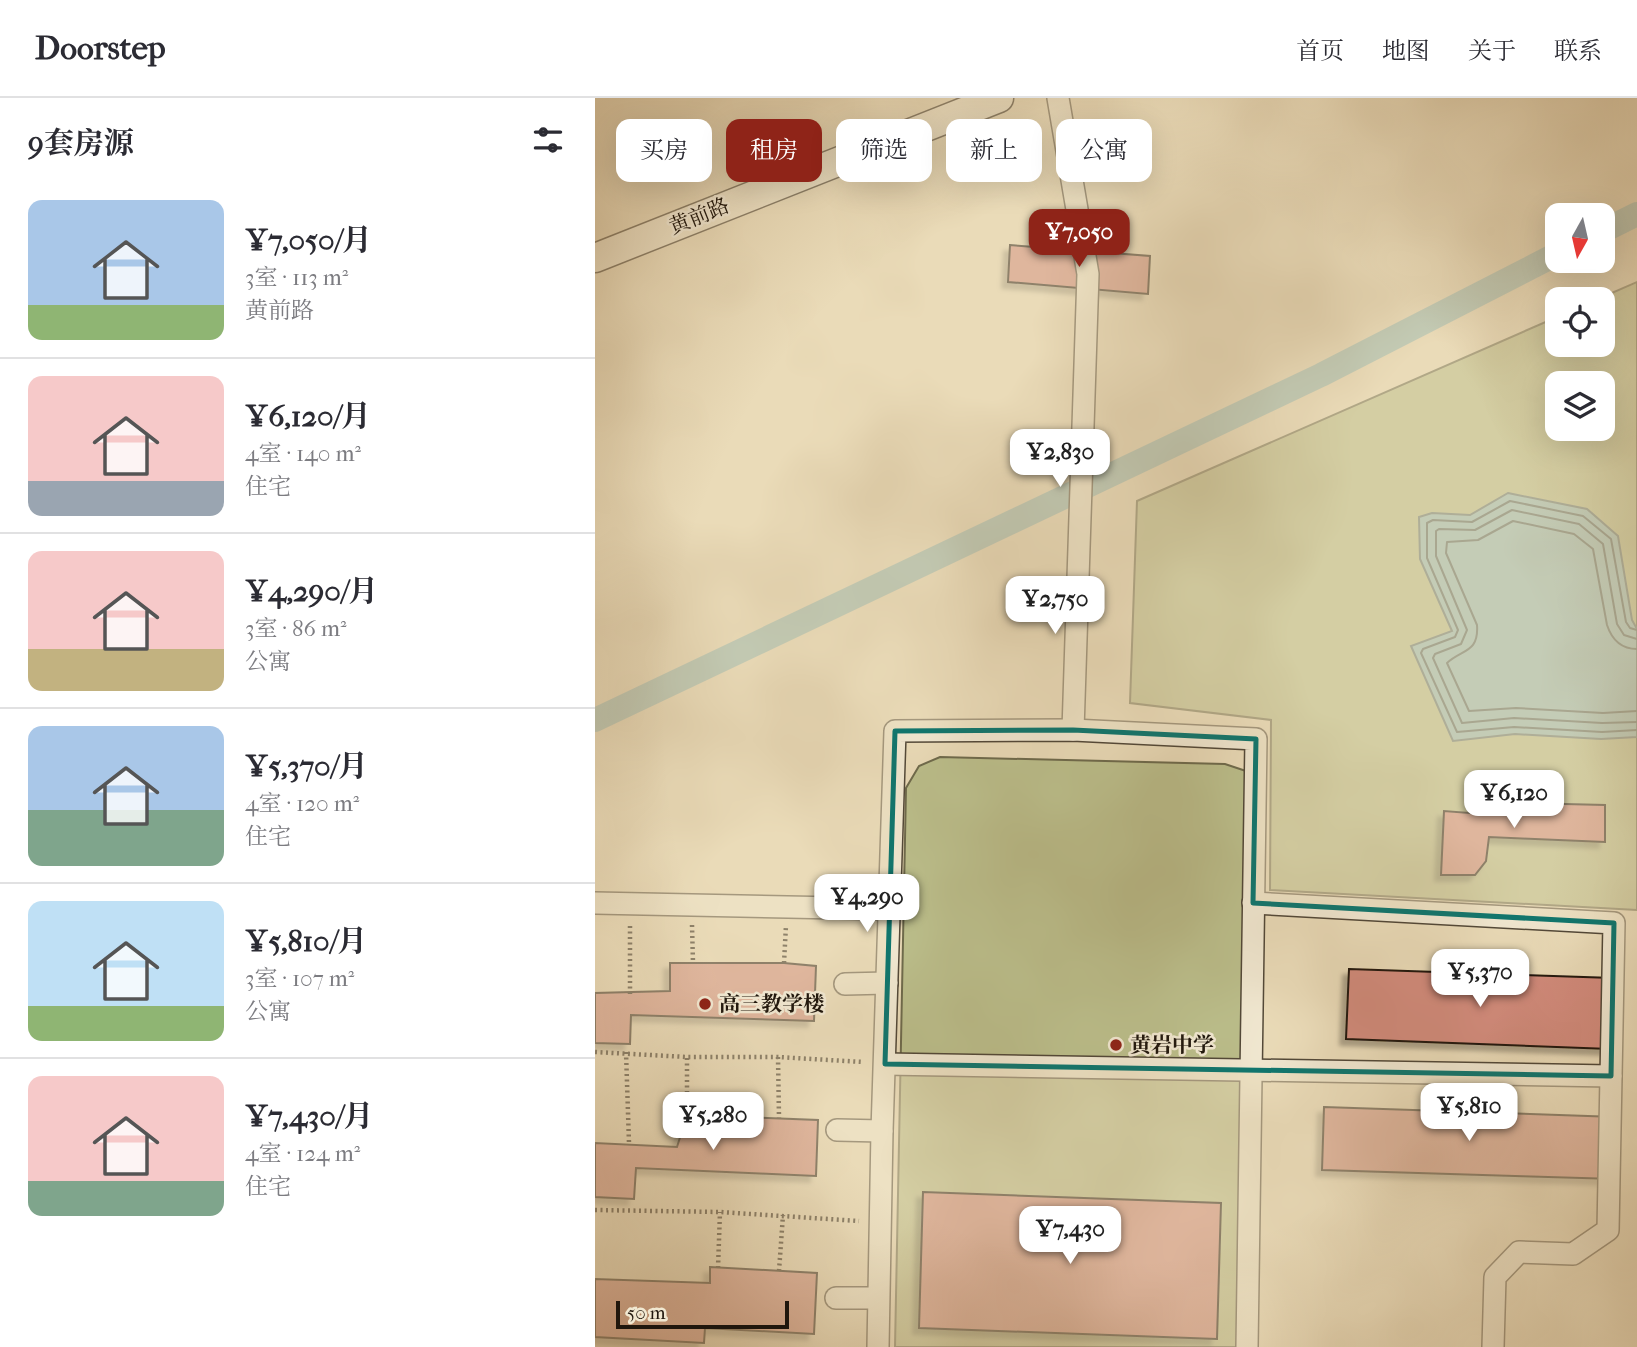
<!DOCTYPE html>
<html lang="zh">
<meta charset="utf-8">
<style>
:root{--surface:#fff;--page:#f2f2f3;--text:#2b2b33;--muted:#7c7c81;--line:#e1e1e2;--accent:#8f2418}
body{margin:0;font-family:"IM FELL French Canon","Noto Serif SC",serif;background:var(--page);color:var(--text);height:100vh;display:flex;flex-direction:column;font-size:26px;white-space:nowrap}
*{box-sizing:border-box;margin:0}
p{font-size:23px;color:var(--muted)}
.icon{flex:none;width:38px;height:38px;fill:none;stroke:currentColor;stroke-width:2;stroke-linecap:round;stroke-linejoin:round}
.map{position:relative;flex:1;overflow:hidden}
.panel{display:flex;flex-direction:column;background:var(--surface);width:595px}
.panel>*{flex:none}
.hud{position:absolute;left:21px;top:21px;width:665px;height:63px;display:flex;gap:14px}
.needle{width:46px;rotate:188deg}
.fabs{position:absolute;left:950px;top:105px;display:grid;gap:14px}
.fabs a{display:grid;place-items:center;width:70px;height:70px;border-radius:14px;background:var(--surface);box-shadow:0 7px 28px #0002;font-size:35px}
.scale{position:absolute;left:21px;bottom:18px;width:173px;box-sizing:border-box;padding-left:7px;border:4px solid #20170d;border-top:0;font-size:19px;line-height:24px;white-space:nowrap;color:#20170d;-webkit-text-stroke:5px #f1e8d1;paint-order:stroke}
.price{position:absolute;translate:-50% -60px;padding:0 16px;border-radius:14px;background:#fff;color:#222;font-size:23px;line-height:46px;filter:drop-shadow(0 2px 4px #0008)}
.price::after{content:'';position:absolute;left:50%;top:42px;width:21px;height:16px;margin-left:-10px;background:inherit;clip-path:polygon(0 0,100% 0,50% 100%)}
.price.on{background:var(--accent);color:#fff}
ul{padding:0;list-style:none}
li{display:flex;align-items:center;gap:21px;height:175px;padding:0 28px}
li+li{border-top:2px solid var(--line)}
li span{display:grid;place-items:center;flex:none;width:196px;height:140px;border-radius:14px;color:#555}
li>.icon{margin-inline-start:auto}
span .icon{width:84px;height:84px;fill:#fffc;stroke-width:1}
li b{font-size:30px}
h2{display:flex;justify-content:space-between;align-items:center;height:84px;padding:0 28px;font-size:30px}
.pill{padding:0 24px;border-radius:14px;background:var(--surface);box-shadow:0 7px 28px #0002;font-size:24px;line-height:63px}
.pill.on{background:var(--accent);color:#fff}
header{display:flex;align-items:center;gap:42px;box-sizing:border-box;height:98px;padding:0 35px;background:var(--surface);border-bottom:2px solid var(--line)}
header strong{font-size:33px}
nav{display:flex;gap:38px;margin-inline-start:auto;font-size:24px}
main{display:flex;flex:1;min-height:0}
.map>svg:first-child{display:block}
.green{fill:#bbbe8b;stroke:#6e6a4c;stroke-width:2;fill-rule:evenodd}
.water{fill:#98bab4;stroke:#687971;stroke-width:2}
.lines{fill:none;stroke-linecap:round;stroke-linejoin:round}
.shore{stroke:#5c6860;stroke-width:2}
.canal{stroke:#98bab4;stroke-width:24}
.building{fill:#d28b7c;stroke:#20170d;stroke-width:2;filter:url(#shadow)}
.street-casing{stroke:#524838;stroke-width:24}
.secondary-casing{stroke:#20170d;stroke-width:31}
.path{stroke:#20170d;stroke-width:4.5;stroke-dasharray:2 3.5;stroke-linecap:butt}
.street{stroke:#f1e8d1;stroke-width:21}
.secondary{stroke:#f1e8d1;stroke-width:28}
.marked{fill:none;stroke:#0f766e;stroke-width:5;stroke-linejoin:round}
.poi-dot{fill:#8f2418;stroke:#f1e8d1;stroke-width:2.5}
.labels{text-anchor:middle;stroke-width:5;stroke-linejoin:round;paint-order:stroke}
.street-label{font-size:21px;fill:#20170d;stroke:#f1e8d1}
.poi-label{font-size:21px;font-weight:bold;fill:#20170d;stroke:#f1e8d1;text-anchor:start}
</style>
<header>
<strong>Doorstep</strong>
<nav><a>首页</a><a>地图</a><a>关于</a><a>联系</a></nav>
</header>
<main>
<section class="panel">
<h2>9套房源<svg class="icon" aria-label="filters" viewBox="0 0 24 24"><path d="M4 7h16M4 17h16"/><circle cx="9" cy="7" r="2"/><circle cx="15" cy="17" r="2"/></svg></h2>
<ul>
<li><span style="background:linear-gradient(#a9c7e8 75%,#8fb573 0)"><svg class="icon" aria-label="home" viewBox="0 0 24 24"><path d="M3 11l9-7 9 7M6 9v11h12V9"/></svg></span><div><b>¥7,050/月</b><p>3室 · 113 m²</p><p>黄前路</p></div></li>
<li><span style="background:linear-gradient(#f6c9c9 75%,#9aa5b1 0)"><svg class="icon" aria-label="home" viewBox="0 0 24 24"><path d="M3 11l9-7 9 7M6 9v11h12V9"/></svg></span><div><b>¥6,120/月</b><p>4室 · 140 m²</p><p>住宅</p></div></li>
<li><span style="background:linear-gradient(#f6c9c9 70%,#c2b280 0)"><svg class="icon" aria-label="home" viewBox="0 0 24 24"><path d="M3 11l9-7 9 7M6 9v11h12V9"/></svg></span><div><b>¥4,290/月</b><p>3室 · 86 m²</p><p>公寓</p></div></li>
<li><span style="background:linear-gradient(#a9c7e8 60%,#7fa58c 0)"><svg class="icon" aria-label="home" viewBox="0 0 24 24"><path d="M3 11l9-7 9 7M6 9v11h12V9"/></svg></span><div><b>¥5,370/月</b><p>4室 · 120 m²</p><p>住宅</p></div></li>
<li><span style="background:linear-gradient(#bfe0f5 75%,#8fb573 0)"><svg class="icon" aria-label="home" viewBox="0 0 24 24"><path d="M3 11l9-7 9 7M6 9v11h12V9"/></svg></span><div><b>¥5,810/月</b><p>3室 · 107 m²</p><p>公寓</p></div></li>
<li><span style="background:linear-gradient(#f6c9c9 75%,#7fa58c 0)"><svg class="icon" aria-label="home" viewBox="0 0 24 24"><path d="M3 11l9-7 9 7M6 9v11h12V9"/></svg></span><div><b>¥7,430/月</b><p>4室 · 124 m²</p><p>住宅</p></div></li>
</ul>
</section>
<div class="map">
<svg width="1042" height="1249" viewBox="0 0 1042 1249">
<defs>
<filter id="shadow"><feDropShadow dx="-6" dy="6" stdDeviation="2" flood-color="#0004"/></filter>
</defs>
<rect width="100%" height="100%" fill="#eadbb8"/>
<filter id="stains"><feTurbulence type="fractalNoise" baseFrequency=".00286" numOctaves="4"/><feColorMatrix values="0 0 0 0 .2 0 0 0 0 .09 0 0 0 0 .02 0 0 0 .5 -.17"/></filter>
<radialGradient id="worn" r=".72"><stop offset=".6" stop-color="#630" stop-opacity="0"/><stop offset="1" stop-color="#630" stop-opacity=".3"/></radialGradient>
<g class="green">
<path d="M1042,184V812L675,792L676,622L535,605L542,403L962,219V247H1008V201H1003ZM962,285H1008V331H962Z"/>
<polygon points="345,659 630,666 651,673 650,1249 300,1249 311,690 324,668"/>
</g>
<polygon class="water" points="913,395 992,411 1023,438 1037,522 1042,531 1042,639 1006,641 920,636 858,643 816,548 857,533 825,461 824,419 837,415 875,417"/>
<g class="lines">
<g class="shore">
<polyline points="1042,532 1035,530 1031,524 1016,441 988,418 915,403 877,424 838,422 832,425 832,460 863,532 860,539 828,551 826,555 862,634 919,629 1007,634 1042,632"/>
<polyline points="1042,541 1029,537 1022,526 1008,446 984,426 917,412 880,432 844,431 841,433 841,458 872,532 866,546 840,556 838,560 867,625 919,620 1007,625 1042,624"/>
<path d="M1042,551C1026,551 1017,542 1012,527L998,451L979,436L918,423L883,442L852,444L851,455L882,527C884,555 867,551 852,565L874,613L921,610L1008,615L1042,613"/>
</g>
<g class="canal">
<polyline points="1008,133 1042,116"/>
<polyline points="0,622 726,277 962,156"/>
</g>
</g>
<g class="building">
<polygon points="415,147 555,158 553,196 413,184"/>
<polygon points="888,704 1010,707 1010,744 894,739 891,763 880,777 846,777 849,713 887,716"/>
<polygon points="75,865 189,865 221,868 219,923 36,917 35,946 0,945 0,895 75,893"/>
<polygon points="754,871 1018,880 1015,951 751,941"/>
<polygon points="729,1009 1021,1019 1020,1081 727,1072"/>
<polygon points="92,1017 223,1022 221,1078 41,1070 39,1101 0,1099 0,1045 82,1049"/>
<polygon points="328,1094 626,1105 622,1241 324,1230"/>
<polygon points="115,1169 222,1175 219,1236 110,1230 109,1245 0,1239 0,1181 115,1185"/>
</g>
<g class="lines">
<g class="street-casing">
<g id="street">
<polyline points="463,0 493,176 478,632"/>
<polyline points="0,805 294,811"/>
<polyline points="658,805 1019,825 1013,1132 978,1156 924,1154 900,1179 898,1249"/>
<polyline points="250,886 292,885"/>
<polyline points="290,966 1016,978"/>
<polyline points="242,1032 287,1033"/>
<polyline points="241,1200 283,1200"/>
<polyline points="283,1249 287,1033 300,633 478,632 661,641 652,1249"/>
</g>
</g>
<g class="secondary-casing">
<polyline id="secondary" points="0,160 404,0"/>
</g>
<g class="path">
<polyline points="97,827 98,865"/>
<polyline points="189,865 191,827"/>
<polyline points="35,896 35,826"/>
<polyline points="0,954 92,959 183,959 268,964"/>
<polyline points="31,954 34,1045"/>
<polyline points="183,959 184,1020"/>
<polyline points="92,1017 92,959"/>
<polyline points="0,1112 125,1114 264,1123"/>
<polyline points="123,1170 125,1114"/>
<polyline points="184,1173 188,1117"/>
</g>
<use href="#street" class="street"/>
<use href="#secondary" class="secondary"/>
</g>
<path d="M0 0H1042V1249H0ZM478,632L661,641L658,805L1019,825L1016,978L290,966L300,633Z" fill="#eadbb8" fill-opacity=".55" fill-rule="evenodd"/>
<path class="marked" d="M478,632L661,641L658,805L1019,825L1016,978L290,966L300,633Z"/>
<g class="poi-dot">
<circle cx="110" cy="906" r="7"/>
<circle cx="521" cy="947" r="7"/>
</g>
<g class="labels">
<g class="street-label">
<text transform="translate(104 118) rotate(-22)" y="7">黄前路</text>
</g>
<g class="poi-label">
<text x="124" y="913">高三教学楼</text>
<text x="535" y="954">黄岩中学</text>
</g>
</g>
<rect width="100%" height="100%" filter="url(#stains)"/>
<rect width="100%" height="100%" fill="url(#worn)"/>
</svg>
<div class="fabs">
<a><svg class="needle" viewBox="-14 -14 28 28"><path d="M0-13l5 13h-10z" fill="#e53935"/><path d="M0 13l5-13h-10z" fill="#7c7c81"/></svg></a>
<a><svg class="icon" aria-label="locate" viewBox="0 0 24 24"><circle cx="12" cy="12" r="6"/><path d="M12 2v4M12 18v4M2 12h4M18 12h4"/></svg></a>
<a><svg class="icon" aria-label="layers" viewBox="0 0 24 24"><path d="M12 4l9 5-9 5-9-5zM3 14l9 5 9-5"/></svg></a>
</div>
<div class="scale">50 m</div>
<b class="price on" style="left:484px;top:171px">¥7,050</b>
<b class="price" style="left:465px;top:391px">¥2,830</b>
<b class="price" style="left:460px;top:538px">¥2,750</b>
<b class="price" style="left:919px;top:732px">¥6,120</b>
<b class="price" style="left:272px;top:836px">¥4,290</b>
<b class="price" style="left:885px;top:911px">¥5,370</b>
<b class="price" style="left:874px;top:1045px">¥5,810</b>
<b class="price" style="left:118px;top:1054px">¥5,280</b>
<b class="price" style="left:475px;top:1168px">¥7,430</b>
<div class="hud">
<a class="pill">买房</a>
<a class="pill on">租房</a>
<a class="pill">筛选</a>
<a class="pill">新上</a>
<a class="pill">公寓</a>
</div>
</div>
</main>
